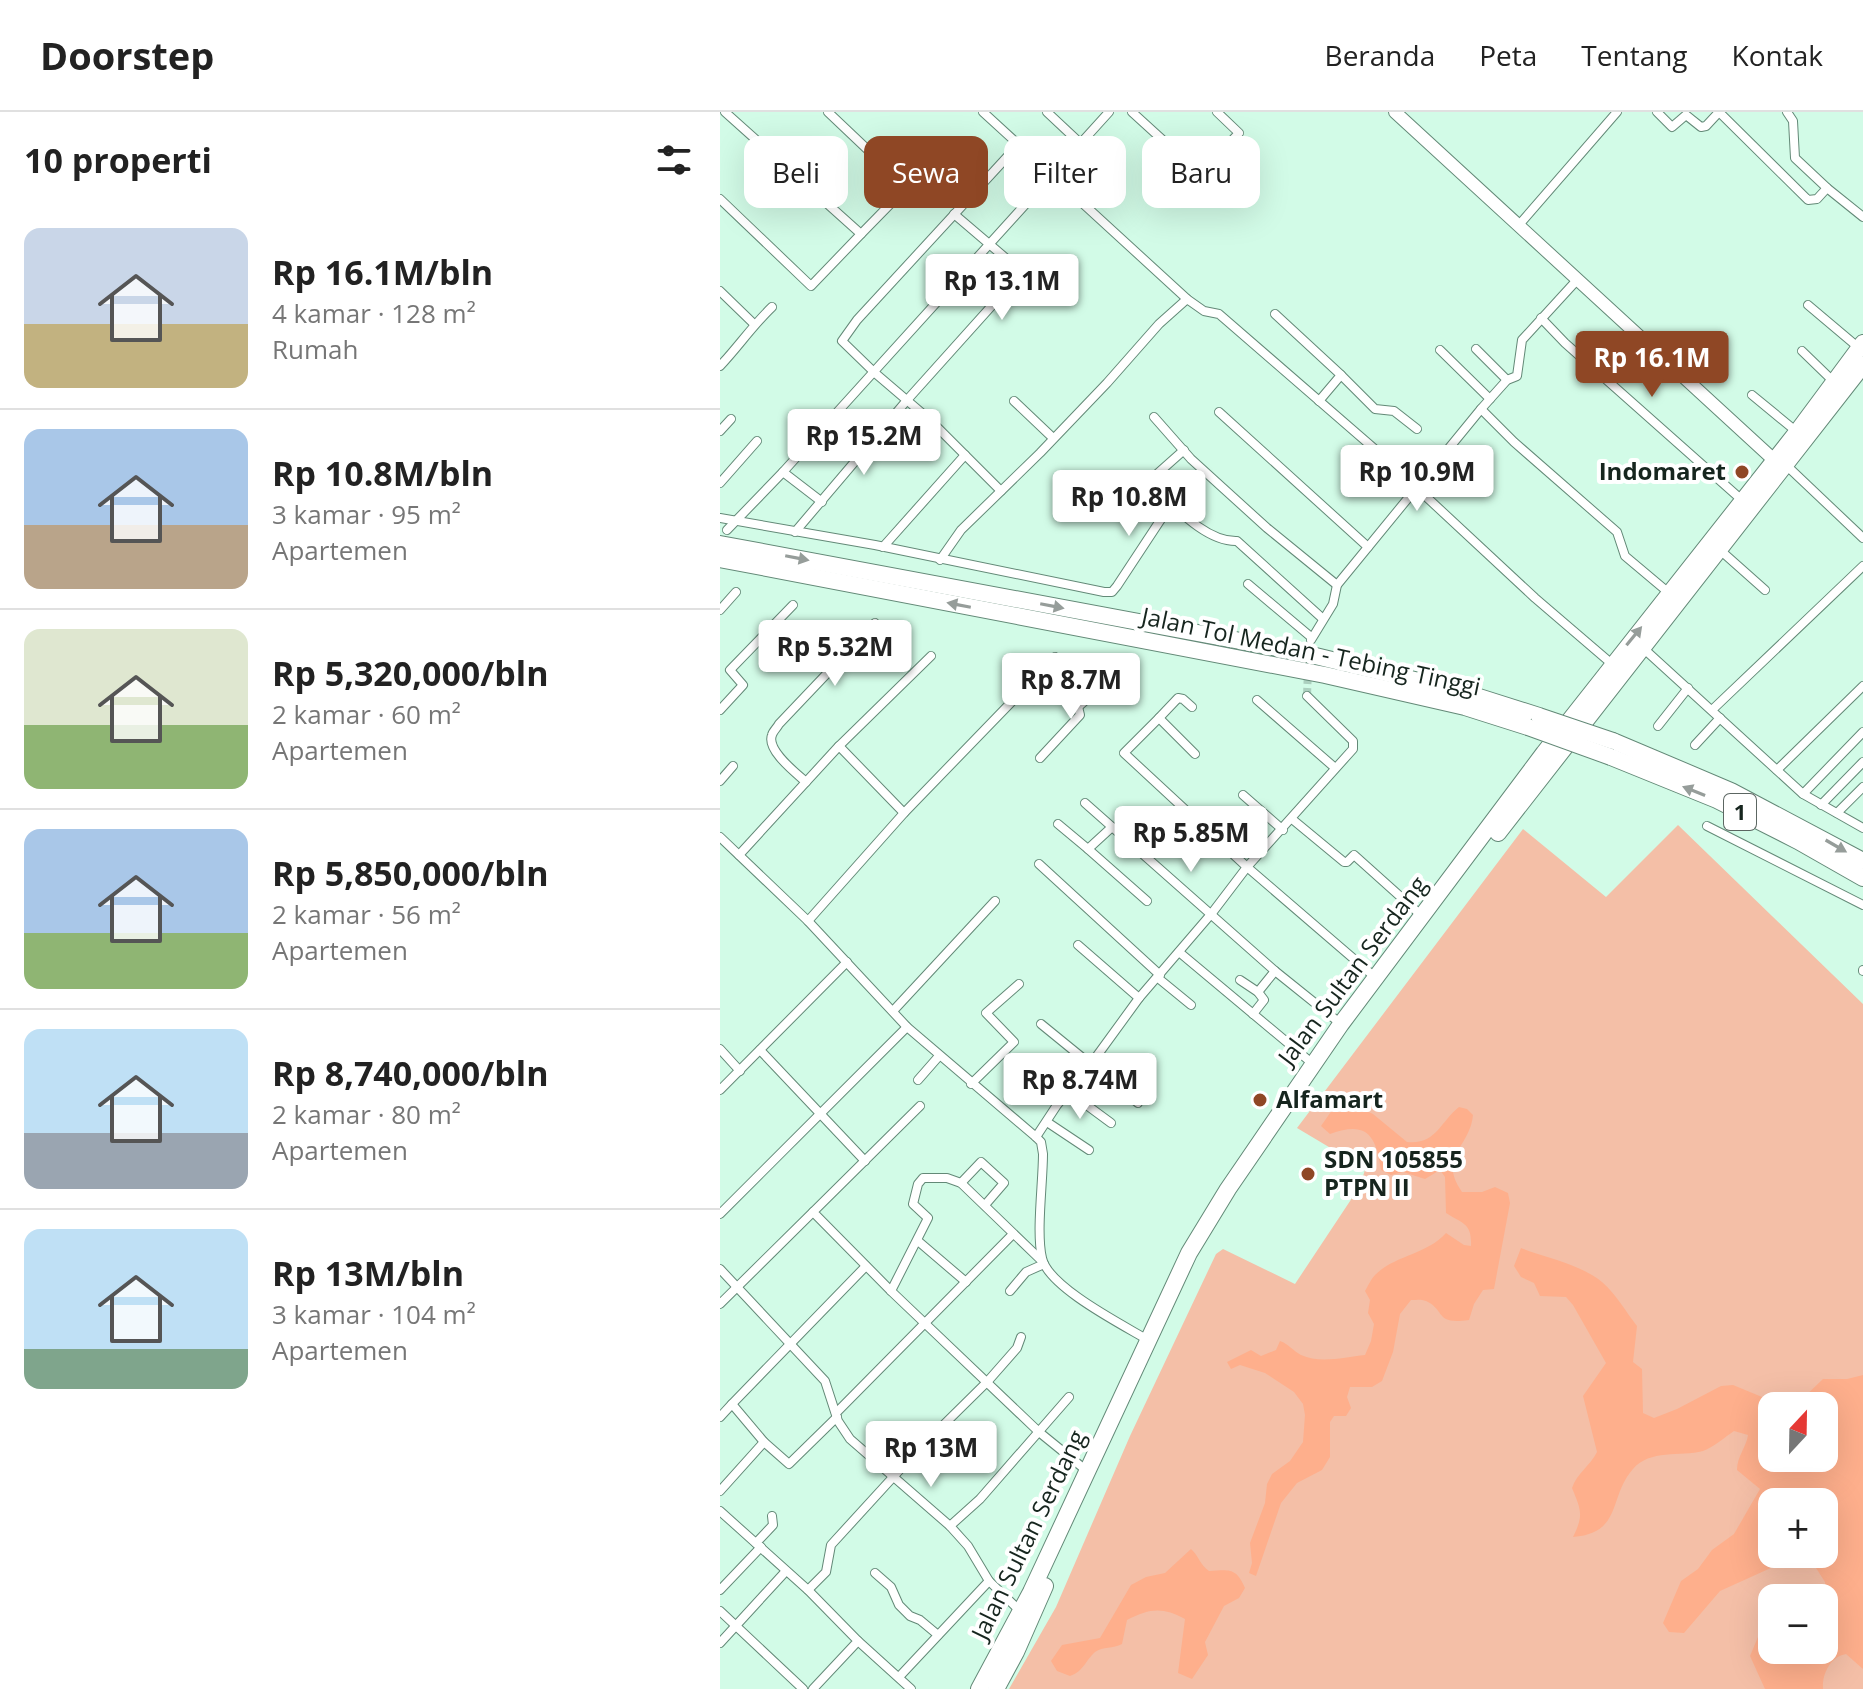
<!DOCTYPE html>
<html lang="id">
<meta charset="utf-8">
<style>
:root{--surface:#fff;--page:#f6f6f6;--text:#222;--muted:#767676;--line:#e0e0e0;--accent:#8f4725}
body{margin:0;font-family:"Open Sans",sans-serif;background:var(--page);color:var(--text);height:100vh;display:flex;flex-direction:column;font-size:30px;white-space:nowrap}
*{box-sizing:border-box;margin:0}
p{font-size:26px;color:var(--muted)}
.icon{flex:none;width:44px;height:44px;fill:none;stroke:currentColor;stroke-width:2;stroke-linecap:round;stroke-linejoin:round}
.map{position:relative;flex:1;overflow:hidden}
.sheet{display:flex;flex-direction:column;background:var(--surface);width:720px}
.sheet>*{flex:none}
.top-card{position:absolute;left:24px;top:24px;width:760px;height:72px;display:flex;gap:16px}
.needle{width:52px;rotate:22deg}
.controls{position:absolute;left:1038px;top:1280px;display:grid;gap:16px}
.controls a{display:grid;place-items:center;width:80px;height:80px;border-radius:16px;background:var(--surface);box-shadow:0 8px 32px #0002;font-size:40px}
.price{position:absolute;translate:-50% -68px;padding:0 18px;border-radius:8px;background:#fff;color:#222;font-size:26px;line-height:52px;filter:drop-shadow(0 2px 4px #0008)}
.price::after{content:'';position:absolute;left:50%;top:48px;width:24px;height:18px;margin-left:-12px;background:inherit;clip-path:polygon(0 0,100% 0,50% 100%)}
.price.active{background:var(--accent);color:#fff}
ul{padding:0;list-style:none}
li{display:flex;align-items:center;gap:24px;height:200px;padding:0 24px}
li+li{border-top:2px solid var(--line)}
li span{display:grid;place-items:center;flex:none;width:224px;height:160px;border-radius:16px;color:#555}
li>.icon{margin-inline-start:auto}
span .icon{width:96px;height:96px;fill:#fffc;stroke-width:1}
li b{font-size:34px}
h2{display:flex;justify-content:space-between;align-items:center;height:96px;padding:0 24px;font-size:34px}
.tag{padding:0 28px;border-radius:16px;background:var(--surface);box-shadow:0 8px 32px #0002;font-size:28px;line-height:72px}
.tag.active{background:var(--accent);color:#fff}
header{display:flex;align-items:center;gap:48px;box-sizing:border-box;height:112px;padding:0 40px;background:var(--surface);border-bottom:2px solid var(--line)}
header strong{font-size:38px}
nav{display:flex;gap:44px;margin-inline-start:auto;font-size:28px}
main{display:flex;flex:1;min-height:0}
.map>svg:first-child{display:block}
.green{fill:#f4bfa7;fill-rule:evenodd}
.water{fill:#feaf8c;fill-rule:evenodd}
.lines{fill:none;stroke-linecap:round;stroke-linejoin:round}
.street-tunnel{stroke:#acd0bf;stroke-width:8;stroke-dasharray:8 4;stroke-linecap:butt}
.street-casing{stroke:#638977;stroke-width:10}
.secondary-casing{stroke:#638977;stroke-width:14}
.highway-casing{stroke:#638977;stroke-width:18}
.street{stroke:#fff;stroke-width:8}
.secondary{stroke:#fff;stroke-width:12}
.highway{stroke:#fff;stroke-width:16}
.highway-bridge-casing{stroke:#638977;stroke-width:18;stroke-linecap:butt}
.highway-bridge{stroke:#fff;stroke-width:16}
.oneway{fill:#969d9a}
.poi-dot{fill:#8f4725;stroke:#fff;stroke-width:3}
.labels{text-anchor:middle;stroke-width:8;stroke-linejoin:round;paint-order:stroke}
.shield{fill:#fff;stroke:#5c6662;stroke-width:2}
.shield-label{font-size:22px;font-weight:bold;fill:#16251e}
.poi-label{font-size:24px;font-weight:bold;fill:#16251e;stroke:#fff;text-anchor:start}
.street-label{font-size:24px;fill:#16251e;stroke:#fff}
</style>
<header>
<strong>Doorstep</strong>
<nav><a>Beranda</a><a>Peta</a><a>Tentang</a><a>Kontak</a></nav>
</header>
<main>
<section class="sheet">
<h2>10 properti<svg class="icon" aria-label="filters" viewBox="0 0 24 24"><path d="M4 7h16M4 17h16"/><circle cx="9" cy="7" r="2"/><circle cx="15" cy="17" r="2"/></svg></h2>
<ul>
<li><span style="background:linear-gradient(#c9d6e8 60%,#c2b280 0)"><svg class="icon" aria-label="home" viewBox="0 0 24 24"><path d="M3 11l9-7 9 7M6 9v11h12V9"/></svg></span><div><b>Rp 16.1M/bln</b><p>4 kamar · 128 m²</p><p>Rumah</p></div></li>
<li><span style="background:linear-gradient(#a9c7e8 60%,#b9a48a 0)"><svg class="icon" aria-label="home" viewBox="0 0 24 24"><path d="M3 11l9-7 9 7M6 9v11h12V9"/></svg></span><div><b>Rp 10.8M/bln</b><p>3 kamar · 95 m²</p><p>Apartemen</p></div></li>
<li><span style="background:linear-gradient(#dfe7d0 60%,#8fb573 0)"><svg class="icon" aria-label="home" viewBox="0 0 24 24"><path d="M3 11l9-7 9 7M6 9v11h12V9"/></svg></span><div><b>Rp 5,320,000/bln</b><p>2 kamar · 60 m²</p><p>Apartemen</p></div></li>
<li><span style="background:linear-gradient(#a9c7e8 65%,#8fb573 0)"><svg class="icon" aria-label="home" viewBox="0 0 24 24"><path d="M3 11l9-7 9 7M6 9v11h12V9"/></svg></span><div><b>Rp 5,850,000/bln</b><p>2 kamar · 56 m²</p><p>Apartemen</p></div></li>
<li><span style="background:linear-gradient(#bfe0f5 65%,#9aa5b1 0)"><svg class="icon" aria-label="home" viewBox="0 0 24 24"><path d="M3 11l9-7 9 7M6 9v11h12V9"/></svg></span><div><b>Rp 8,740,000/bln</b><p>2 kamar · 80 m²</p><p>Apartemen</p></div></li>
<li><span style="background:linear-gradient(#bfe0f5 75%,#7fa58c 0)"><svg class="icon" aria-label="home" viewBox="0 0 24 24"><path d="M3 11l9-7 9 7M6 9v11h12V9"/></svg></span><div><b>Rp 13M/bln</b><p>3 kamar · 104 m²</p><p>Apartemen</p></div></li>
</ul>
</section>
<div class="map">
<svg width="1143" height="1577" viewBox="0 0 1143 1577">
<rect width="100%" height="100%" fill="#d2fbe7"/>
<path class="green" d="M958,713L1143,892V1577H289L336,1495L410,1324L496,1142L503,1137L575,1172L640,1074L648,1048L624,1044L577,1016L803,717L886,785ZM1052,1294H1104V1346H1052ZM1052,1390H1104V1442H1052ZM1052,1486H1104V1538H1052Z"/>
<g class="water">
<path d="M624,988L653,1002L687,1030C716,1033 720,1010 739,995L747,997L753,1003C750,1036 717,1044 742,1080H762L775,1075L788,1081L790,1091L774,1177L763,1178L754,1192L749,1208C714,1213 726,1198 706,1189C701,1187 696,1188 691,1188L680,1202L673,1240L662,1269L652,1275H630L627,1285L631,1296L626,1304H614L610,1310V1345L602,1358L577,1371L561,1391L536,1464L529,1461L532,1451L530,1431L545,1391L547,1372L552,1362L570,1349L583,1330L585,1303L583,1292L574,1280L545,1261L520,1253L511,1257L507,1250L531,1238L541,1244L556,1238L560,1229C569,1232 573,1239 581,1243C600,1252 625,1245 645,1243L651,1229L654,1212L648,1201L650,1188L645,1179C648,1174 651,1167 655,1163C675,1143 706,1143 726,1121L744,1133L751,1134C752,1111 743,1112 726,1101L725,1065L720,1058L705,1067L683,1060L671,1063L661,1058C656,1022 646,1009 610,1022L601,1014L617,991Z"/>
<path d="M801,1136C827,1146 860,1152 882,1170C896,1182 906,1200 917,1214L913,1250L922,1257L923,1301L934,1306L957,1297L1001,1274L1013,1273L1059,1292L1080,1289L1103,1267H1127L1143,1263V1557L1126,1542C1110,1545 1102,1562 1103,1577H1045L1030,1544L1038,1525L1052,1519V1538H1104V1486H1093L1105,1478V1470L1087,1442H1104V1390H1052L1050,1445L1053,1455L1000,1479L964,1521L949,1520L943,1511L961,1469L978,1457L992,1438L1014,1422L1040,1377L1017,1358C1017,1344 1026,1336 1028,1323L1014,1319C1005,1325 994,1335 983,1339C960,1345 930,1337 913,1357C888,1385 903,1421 853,1425C864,1403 861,1398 852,1376C857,1361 870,1354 877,1340L863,1284L886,1251L853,1193L846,1185L820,1184L814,1171L801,1165L794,1154ZM1104,1294V1346H1052V1294Z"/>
<path d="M471,1437C479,1444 480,1453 489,1459C509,1458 516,1455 525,1476L519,1486L504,1494L485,1530L488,1543L472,1567L458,1561L465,1507C443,1495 430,1496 407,1508L402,1532C393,1537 383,1534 375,1540C365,1549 364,1559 350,1564L337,1559L331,1549L342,1533L380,1526L411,1473L426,1465L445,1461Z"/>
</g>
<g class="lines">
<polyline class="street-tunnel" points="587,584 588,557"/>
<g class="street-casing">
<g id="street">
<polyline points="5,0 141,122 187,75 108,0"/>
<polyline points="263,0 467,187"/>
<polyline points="327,0 360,31"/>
<polyline points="412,0 480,62 519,21 497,0"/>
<polyline points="937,0 952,15 966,3 981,15 986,14 999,0"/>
<polyline points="999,0 1088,88 1097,87 1107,76"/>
<polyline points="1067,0 1073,9 1075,46 1107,76 1143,105"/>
<polyline points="0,87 91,174 141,122"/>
<polyline points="798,114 897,0"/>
<polyline points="0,179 34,212"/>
<polyline points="1088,193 1139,236"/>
<polyline points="555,202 621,263 599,289"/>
<polyline points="821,206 845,231 1023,389"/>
<polyline points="756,237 787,268"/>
<polyline points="720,238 770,287"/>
<polyline points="1082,239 1114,270"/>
<path d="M0,254C18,235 33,213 52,195"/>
<polyline points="621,263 655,297 674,299 697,317"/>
<polyline points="1032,283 1077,320"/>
<polyline points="294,289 333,326"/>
<polyline points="761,297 794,330 897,420 905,444 949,481"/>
<polyline points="499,300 648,435"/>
<polyline points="434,305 471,347 547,416 617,473"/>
<polyline points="0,319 11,307"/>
<path d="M464,338L428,370C452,391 484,430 517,429L602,506"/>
<polyline points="1066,353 1143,426"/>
<polyline points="63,360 102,390"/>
<polyline points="0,371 37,329"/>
<polyline points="281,379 210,308 155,261 122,229 137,208 299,32"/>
<polyline points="0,406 155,433 384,480 392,480 397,474 451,392"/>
<polyline points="7,418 63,360 389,0"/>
<polyline points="75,420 188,287 302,160 234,102"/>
<polyline points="163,435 245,343"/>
<polyline points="1000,438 1045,478"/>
<polyline points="220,448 241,418 320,341 387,271 439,212 467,187 484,199 499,202 657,339 815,486 892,552"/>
<polyline points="528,472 591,525"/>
<polyline points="0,498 16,480"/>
<polyline points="591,528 613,492 617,473 761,297 787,268 797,264 802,228 857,168"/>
<polyline points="923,536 1083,682 1143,716"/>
<polyline points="318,561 358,595 385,571"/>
<polyline points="537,588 614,655"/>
<polyline points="0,598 23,573 10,558 73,493"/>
<polyline points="992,598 1143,454"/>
<polyline points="439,606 458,586 463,587 472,595"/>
<polyline points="938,614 968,576"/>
<polyline points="975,633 1000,606"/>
<polyline points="119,634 211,544"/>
<polyline points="475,642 439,606 404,641 527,755 656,866"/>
<polyline points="320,646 360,603 358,595"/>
<polyline points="1057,658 1143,574"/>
<polyline points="0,669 13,654"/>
<path d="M86,670C76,661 46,638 52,623C53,619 57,616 59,612L155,511"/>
<polyline points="1083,682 1143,620"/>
<polyline points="523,683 563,718"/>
<polyline points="365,691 555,859 621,912"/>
<polyline points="1101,693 1143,650"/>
<polyline points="1117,701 1143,675"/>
<polyline points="572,707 624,750 627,750 634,743 702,804"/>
<polyline points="509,708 542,739"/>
<polyline points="338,712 368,737 392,715"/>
<polyline points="987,714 1143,793"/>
<path d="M0,725L88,809L187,915L316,1025L321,1030L323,1042C323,1070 316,1121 322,1146C328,1175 403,1213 428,1228"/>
<polyline points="368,737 427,789"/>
<polyline points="19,743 119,634 184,701"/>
<polyline points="319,752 440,863"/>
<polyline points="88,809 184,701 335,545"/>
<polyline points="358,833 419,886"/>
<polyline points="459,840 593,952"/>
<polyline points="1143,859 1143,858"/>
<polyline points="438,866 471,893"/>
<polyline points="520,868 538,880"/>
<polyline points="173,899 275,789"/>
<polyline points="533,902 544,888 538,880 555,859"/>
<polyline points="321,912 418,991"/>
<polyline points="0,937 20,959"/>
<polyline points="40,938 145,1049"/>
<polyline points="198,968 219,944"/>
<polyline points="251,972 294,930 266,901 299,872"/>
<polyline points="0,978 127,850"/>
<polyline points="349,980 391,1011"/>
<polyline points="200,994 93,1100 171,1179 319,1320 367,1359"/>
<polyline points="327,1010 369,1038"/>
<polyline points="316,1025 337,993 371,952 419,886 492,801 527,755 633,637 633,629 587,584"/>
<polyline points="241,1071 261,1050 284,1071 265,1093"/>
<polyline points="0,1102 187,915"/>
<polyline points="198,1129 246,1170"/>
<polyline points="0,1157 105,1269 118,1309 130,1327 230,1414 248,1434 269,1469 300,1499"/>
<polyline points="171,1179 208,1106 193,1092 198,1072 203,1066 227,1066 241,1071 322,1149"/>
<polyline points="290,1179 306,1160 324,1152"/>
<polyline points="0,1192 93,1100"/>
<polyline points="12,1292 146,1154"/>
<polyline points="116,1301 293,1122"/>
<polyline points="0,1305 12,1292 44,1330 69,1352 117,1305"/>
<polyline points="0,1379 44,1330"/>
<polyline points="0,1399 88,1478 138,1529 93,1577"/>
<polyline points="230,1414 260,1387 349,1285"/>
<polyline points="36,1431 53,1413 52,1404"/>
<polyline points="155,1461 171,1475 179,1493 190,1504 200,1508 218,1523"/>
<polyline points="0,1478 41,1435"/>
<polyline points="88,1478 106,1460 111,1433 196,1340 268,1269 297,1236 301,1225"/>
<polyline points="0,1499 83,1577"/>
<polyline points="138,1529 191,1577"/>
<polyline points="0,1531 66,1459"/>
<polyline points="179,1565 269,1469"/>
</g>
</g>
<g class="secondary-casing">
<polyline id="secondary" points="675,0 1054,348"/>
</g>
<g class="highway-casing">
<g id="highway">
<polyline points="0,432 579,540 740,579 819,604"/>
<polyline points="0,447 605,563 745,595 808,615"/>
<polyline points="893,629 1011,679 1143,749"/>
<polyline points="891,645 997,688 1078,729 1143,766"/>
<polyline points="778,721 1143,253"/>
<polyline points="259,1577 311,1480 469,1141 508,1077 621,912 824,641 1077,320 1143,231"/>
<polyline points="276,1577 296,1540 325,1474"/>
</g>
</g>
<use href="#street" class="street"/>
<use href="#secondary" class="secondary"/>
<use href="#highway" class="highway"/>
<g class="highway-bridge-casing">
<g id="highway-bridge">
<polyline points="819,604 893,629"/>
<polyline points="808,615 891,645"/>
</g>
</g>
<use href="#highway-bridge" class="highway-bridge"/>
</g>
<defs><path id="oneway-solid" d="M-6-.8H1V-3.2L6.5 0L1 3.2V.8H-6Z" transform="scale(2)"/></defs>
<g class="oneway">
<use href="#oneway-solid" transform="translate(77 446) rotate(11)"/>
<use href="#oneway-solid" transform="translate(239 493) rotate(-169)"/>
<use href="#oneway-solid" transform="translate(332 494) rotate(11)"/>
<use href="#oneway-solid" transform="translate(914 524) rotate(-51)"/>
<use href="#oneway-solid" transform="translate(974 679) rotate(-158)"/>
<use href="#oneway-solid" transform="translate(1116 734) rotate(30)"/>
</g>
<g class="poi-dot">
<circle cx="1022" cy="360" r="8"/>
<circle cx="540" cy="988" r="8"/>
<circle cx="588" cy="1062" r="8"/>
</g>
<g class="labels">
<rect class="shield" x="1004" y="682" width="32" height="36" rx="6"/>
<g class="shield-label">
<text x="1020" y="708">1</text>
</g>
<g class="poi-label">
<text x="1006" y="368" text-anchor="end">Indomaret</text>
<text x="556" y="996">Alfamart</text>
<text x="604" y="1056">SDN 105855<tspan x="604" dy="28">PTPN II</tspan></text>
</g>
<g class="street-label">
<text transform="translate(591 540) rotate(12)" y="8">Jalan Tol Medan - Tebing Tinggi</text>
<text transform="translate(633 859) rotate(-53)" y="8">Jalan Sultan Serdang</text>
<text transform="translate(309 1423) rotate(-64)" y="8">Jalan Sultan Serdang</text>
</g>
</g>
</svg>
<div class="controls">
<a><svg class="needle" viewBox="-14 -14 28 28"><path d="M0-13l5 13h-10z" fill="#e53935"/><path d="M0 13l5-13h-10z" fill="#767676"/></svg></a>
<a>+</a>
<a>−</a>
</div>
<b class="price" style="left:282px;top:210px">Rp 13.1M</b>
<b class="price active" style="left:932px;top:287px">Rp 16.1M</b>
<b class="price" style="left:144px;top:365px">Rp 15.2M</b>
<b class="price" style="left:697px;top:401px">Rp 10.9M</b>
<b class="price" style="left:409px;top:426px">Rp 10.8M</b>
<b class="price" style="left:115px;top:576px">Rp 5.32M</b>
<b class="price" style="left:351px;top:609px">Rp 8.7M</b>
<b class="price" style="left:471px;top:762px">Rp 5.85M</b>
<b class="price" style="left:360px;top:1009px">Rp 8.74M</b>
<b class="price" style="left:211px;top:1377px">Rp 13M</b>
<div class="top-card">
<a class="tag">Beli</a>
<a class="tag active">Sewa</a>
<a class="tag">Filter</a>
<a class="tag">Baru</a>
</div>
</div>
</main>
